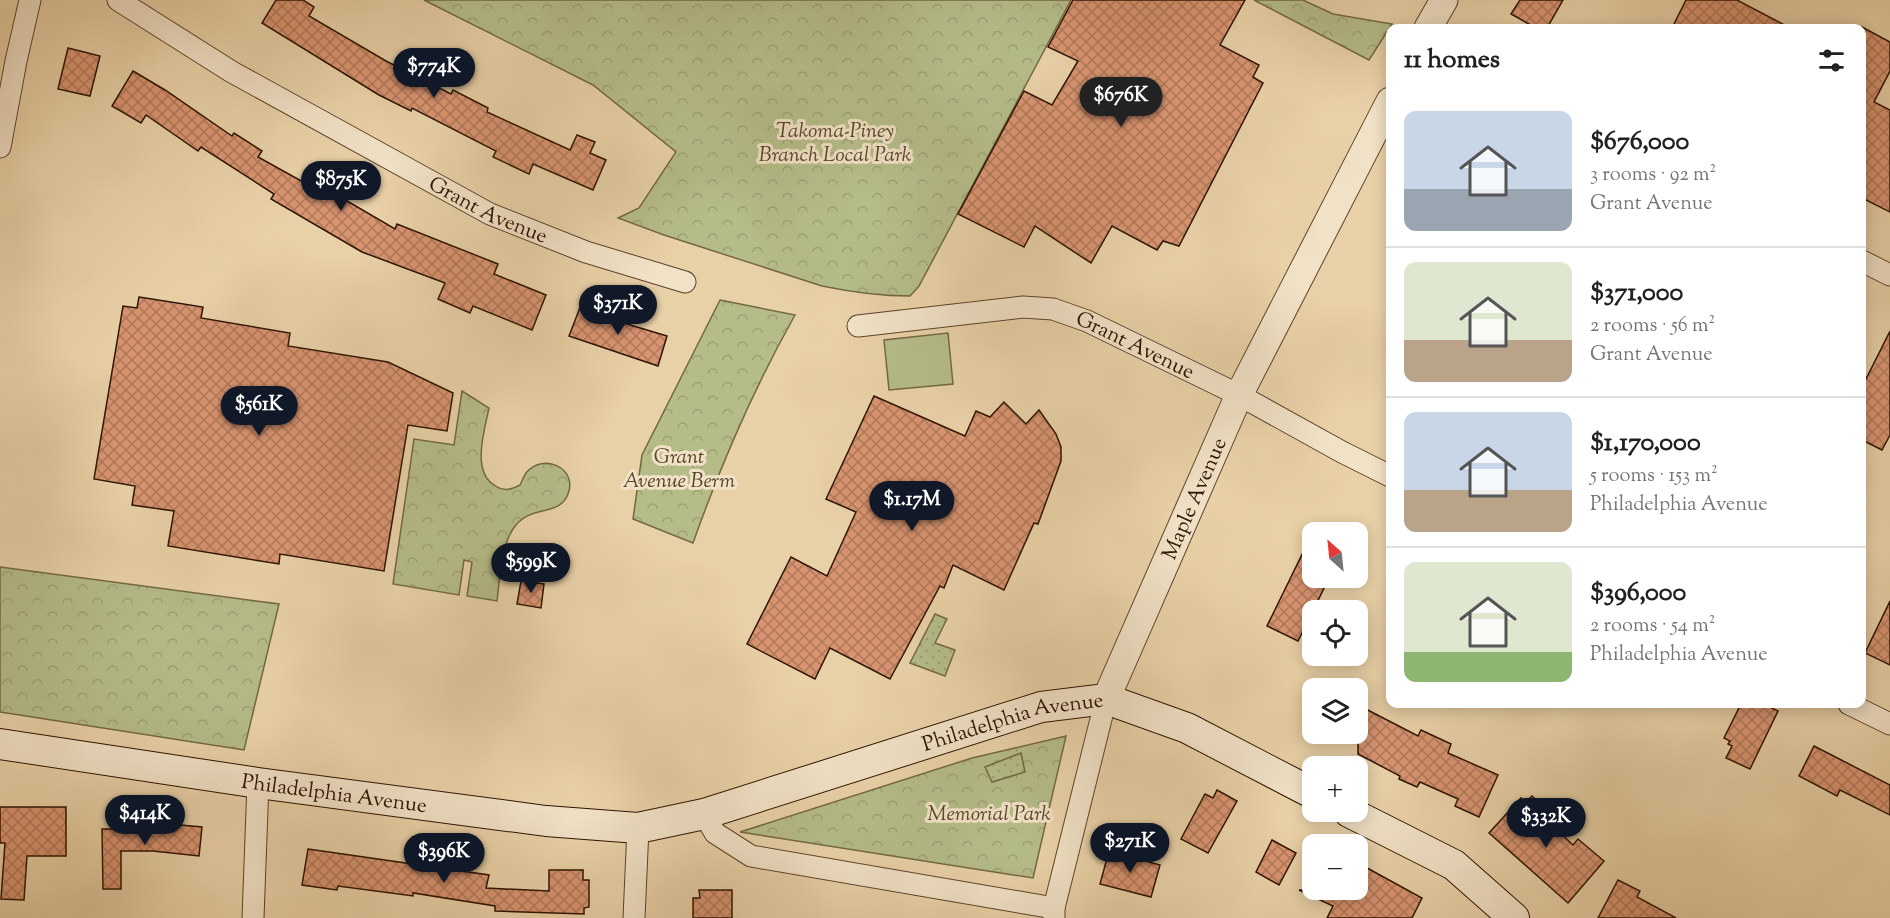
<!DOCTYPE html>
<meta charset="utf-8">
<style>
:root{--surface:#fff;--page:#f6f6f6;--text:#202124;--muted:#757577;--line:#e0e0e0;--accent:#111827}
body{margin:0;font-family:"Sorts Mill Goudy",serif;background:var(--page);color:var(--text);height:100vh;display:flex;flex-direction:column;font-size:22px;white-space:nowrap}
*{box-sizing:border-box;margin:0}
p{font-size:20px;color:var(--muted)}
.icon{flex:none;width:33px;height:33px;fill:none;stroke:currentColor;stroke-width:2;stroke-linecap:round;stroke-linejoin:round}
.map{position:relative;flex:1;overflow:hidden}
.side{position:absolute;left:1386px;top:24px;width:480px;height:684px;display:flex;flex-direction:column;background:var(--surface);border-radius:12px;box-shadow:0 3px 15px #0003}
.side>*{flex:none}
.needle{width:39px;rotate:333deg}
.controls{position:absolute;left:1302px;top:522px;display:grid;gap:12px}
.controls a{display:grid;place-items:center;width:66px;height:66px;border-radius:12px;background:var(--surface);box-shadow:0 3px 15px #0003;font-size:30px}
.price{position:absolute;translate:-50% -51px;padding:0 14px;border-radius:21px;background:var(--accent);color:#fff;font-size:20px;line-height:39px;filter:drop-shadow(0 2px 3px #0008)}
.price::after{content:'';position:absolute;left:50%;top:36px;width:18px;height:14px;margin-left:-9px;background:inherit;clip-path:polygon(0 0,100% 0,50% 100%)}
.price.on{background:#222;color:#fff}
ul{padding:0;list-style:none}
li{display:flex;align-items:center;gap:18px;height:150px;padding:0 18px}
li+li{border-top:2px solid var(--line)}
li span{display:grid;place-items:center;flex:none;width:168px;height:120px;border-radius:12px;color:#555}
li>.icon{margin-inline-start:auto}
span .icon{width:72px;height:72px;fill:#fffc;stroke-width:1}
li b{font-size:26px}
h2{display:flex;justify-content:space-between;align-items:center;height:72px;padding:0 18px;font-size:26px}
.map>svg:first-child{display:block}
.grass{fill:#b5bc88;stroke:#726844;stroke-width:1.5}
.forest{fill:url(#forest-crowns);stroke:#726844;stroke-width:1.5}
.garden{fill:url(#garden-dots);stroke:#726844;stroke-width:1.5}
.building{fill:url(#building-cross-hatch);stroke:#2e1300;stroke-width:1.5}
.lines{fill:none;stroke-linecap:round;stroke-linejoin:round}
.minor-casing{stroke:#5d422a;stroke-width:23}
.tertiary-casing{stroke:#5d422a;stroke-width:29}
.secondary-casing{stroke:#2e1300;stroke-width:32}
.minor{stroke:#f1e1c6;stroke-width:21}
.tertiary{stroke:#f1e1c6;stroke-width:27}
.secondary{stroke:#f1e1c6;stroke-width:30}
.labels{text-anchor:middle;stroke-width:6;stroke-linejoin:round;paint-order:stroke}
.park-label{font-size:21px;font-style:italic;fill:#564629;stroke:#f1e1c6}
.street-label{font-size:21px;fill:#2e1300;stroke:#f1e1c6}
</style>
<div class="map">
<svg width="1890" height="918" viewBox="0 0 1890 918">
<defs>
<pattern id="forest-crowns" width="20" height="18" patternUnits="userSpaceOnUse" patternTransform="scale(1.5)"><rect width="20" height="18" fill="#b5bc88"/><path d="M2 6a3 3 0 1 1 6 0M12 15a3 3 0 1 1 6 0" fill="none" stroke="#9ca174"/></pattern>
<pattern id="garden-dots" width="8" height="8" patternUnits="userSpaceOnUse" patternTransform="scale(1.5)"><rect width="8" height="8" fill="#b5bc88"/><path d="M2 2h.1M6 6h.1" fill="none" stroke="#9ca174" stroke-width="1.8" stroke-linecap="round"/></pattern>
<pattern id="building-cross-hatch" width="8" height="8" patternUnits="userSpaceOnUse" patternTransform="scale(1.5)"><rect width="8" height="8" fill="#d89471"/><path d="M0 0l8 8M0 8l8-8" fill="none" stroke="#b0785a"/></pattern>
</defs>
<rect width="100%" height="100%" fill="#e9d1a7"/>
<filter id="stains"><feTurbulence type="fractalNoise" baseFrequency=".00333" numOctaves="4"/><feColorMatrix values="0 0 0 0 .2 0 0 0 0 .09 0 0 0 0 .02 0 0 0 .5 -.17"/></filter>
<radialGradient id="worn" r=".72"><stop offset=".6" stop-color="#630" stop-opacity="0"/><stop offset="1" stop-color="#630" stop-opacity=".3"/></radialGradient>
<polygon class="grass" points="948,333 953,384 889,390 884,340"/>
<g class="forest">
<path d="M424,0H1071L919,286L910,296C880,296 851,292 822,286L664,235L618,218L639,208L676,152L593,85Z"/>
<polygon points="1254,0 1303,0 1333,14 1392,24 1369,60"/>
<path d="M720,300L795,315C754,388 721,464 693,543L633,519L642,455Z"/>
<path d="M462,391L489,408C485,428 471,471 494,485C504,492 510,490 520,485C522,481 524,476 526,473C543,452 578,468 568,494C559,518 530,503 513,529C500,549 500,578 497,601L467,596L472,562L464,560L459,595L393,584L414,439L454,445Z"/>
<polygon points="0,567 279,604 244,750 0,712"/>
<polygon points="1066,736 1033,878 740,832 972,758"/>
</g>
<g class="garden">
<polygon points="935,614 947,619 935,643 955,650 945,676 910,663"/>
<polygon points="1021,753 1025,772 992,782 985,767"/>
</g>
<g class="building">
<polygon points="276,0 303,0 314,7 309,16 386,61 451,94 453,90 488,108 487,112 570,150 577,135 595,142 590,153 606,160 593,190 533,164 529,174 493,157 496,151 412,108 411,111 379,95 262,23"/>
<polygon points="1073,0 1245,0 1220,45 1259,65 1253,77 1263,83 1179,246 1163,241 1157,250 1112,226 1091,263 1035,226 1024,247 958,214 1024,91 1052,105 1078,61 1048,47"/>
<polygon points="1520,0 1563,0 1547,28 1536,28 1511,14"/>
<polygon points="1686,0 1737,0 1790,28 1672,28"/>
<polygon points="1862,27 1890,42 1890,71 1874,102 1890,110 1890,212 1862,198"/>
<polygon points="68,48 100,56 90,96 58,89"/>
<polygon points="133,71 165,90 232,136 234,133 262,151 258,157 339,202 342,198 395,229 397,224 498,264 494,274 546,295 532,330 473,306 470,313 438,299 445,283 362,252 271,199 274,194 201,147 198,151 146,115 141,123 112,106"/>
<polygon points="139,297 203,307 201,318 290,333 288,346 388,362 453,393 447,431 408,425 384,571 280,554 279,564 168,546 174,511 132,505 135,486 94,479 123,306 137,308"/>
<polygon points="581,305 618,318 617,321 667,336 658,366 569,336"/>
<polygon points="1890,331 1890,435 1882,450 1862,440 1862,387"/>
<polygon points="874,396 965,436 976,411 990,417 1004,402 1026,424 1039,410 1056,434 1061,447 1061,461 1038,524 1034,523 1004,590 953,565 944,588 940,586 890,679 830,648 815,679 747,644 791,557 827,576 856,512 826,499"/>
<polygon points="1312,534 1312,578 1329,578 1298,641 1267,626"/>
<polygon points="521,581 544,584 541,608 517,604"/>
<polygon points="1890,601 1890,665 1865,653"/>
<polygon points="1741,704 1764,704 1778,711 1750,769 1726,758 1732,746 1728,744 1730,741 1724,738"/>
<polygon points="1358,705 1418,736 1421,730 1451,744 1448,753 1498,775 1479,817 1455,806 1458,799 1420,782 1417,787 1399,779 1400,776 1358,754"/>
<polygon points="1814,746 1890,785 1890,815 1840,790 1837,796 1799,776"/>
<polygon points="1217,790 1237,801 1208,853 1181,839 1205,794 1213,798"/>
<polygon points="1532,796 1547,809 1541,815 1573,845 1578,839 1604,861 1568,903 1489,833 1521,798 1525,803"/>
<polygon points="0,807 66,807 66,856 27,856 24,900 1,899 5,843 0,843"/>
<polygon points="158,823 202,827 199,856 153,851 121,851 121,889 103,889 102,829 157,829"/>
<polygon points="1272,840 1296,853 1279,885 1256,872"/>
<polygon points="308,849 489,875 486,888 549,891 549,870 583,870 583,880 589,880 589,907 584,908 584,914 495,911 495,906 413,893 413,896 338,886 337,890 302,885"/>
<polygon points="1109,851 1160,865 1151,897 1100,884"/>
<polygon points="1358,863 1422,898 1412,918 1327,918 1333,906 1299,890 1358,890"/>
<polygon points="1618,880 1640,891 1637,897 1676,918 1598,918"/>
<polygon points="699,890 732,890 732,918 693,918 693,898 700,898"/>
</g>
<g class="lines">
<g class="minor-casing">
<g id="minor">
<path id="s1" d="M118,0L232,72L490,214L586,252L685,282"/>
<polyline points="0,147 16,61 30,0"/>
<polyline points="1862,261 1890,275"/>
<path id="s2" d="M858,326L1023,307L1053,309L1087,321L1239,395L1342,452L1390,476"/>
<polyline points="1849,704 1890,724"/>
<polyline points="704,814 715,833 751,856 1054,908"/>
<polyline points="253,918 258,783"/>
<polyline points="634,918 638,828"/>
<polyline points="1054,918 1054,908 1106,699"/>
</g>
</g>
<g class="tertiary-casing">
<g id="tertiary">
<polyline points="1428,28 1444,0"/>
<path id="s3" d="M1106,699L1239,395L1390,101"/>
</g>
</g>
<g class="secondary-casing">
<g id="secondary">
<path id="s4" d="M0,744L258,783L546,821L638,828L704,814L1041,707L1106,699L1187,728L1312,793"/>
<polyline points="1349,812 1454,865 1514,918"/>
</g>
</g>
<use href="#minor" class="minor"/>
<use href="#tertiary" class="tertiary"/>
<use href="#secondary" class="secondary"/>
</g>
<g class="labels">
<g class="park-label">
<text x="835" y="137">Takoma-Piney<tspan x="835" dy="24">Branch Local Park</tspan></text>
<text x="679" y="463">Grant<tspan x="679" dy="24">Avenue Berm</tspan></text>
<text x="989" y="820">Memorial Park</text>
</g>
<g class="street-label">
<text dy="7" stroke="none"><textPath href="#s1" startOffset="426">Grant Avenue</textPath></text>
<text dy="7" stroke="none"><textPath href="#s2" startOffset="286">Grant Avenue</textPath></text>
<text dy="7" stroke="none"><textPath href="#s3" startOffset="219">Maple Avenue</textPath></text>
<text dy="7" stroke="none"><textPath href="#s4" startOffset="1034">Philadelphia Avenue</textPath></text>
<text dy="7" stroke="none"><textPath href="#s4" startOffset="338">Philadelphia Avenue</textPath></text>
</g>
</g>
<rect width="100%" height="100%" filter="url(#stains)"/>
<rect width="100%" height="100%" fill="url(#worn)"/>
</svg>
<div class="controls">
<a><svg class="needle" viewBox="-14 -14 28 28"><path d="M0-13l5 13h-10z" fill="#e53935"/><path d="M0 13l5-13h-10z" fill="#757577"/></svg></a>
<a><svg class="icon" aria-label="locate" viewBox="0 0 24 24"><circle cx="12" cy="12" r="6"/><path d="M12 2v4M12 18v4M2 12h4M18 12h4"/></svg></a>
<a><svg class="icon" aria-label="layers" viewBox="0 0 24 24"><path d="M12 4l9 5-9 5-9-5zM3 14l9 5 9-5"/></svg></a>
<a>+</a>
<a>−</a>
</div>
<b class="price" style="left:434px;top:99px">$774K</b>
<b class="price on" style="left:1121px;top:128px">$676K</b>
<b class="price" style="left:341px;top:212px">$875K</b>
<b class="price" style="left:618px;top:336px">$371K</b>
<b class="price" style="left:259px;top:437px">$561K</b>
<b class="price" style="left:912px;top:532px">$1.17M</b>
<b class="price" style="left:531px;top:594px">$599K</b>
<b class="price" style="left:145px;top:846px">$414K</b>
<b class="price" style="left:1546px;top:849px">$332K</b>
<b class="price" style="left:1130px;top:874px">$271K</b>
<b class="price" style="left:444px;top:884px">$396K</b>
<section class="side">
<h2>11 homes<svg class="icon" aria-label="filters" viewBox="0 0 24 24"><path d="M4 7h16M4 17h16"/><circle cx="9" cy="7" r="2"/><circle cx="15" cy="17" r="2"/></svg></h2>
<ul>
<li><span style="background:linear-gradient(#c9d6e8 65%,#9aa5b1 0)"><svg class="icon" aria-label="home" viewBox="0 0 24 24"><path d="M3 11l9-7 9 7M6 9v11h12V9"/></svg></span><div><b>$676,000</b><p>3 rooms · 92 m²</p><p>Grant Avenue</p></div></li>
<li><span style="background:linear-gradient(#dfe7d0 65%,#b9a48a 0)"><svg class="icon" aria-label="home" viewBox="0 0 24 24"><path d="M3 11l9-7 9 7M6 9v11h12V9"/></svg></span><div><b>$371,000</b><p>2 rooms · 56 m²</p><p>Grant Avenue</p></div></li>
<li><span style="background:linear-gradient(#c9d6e8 65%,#b9a48a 0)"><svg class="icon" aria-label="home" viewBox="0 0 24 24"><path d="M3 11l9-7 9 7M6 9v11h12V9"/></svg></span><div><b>$1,170,000</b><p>5 rooms · 153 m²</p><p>Philadelphia Avenue</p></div></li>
<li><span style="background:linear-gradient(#dfe7d0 75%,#8fb573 0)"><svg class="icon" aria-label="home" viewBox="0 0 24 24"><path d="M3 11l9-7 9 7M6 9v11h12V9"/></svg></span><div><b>$396,000</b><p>2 rooms · 54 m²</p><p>Philadelphia Avenue</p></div></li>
</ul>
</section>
</div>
